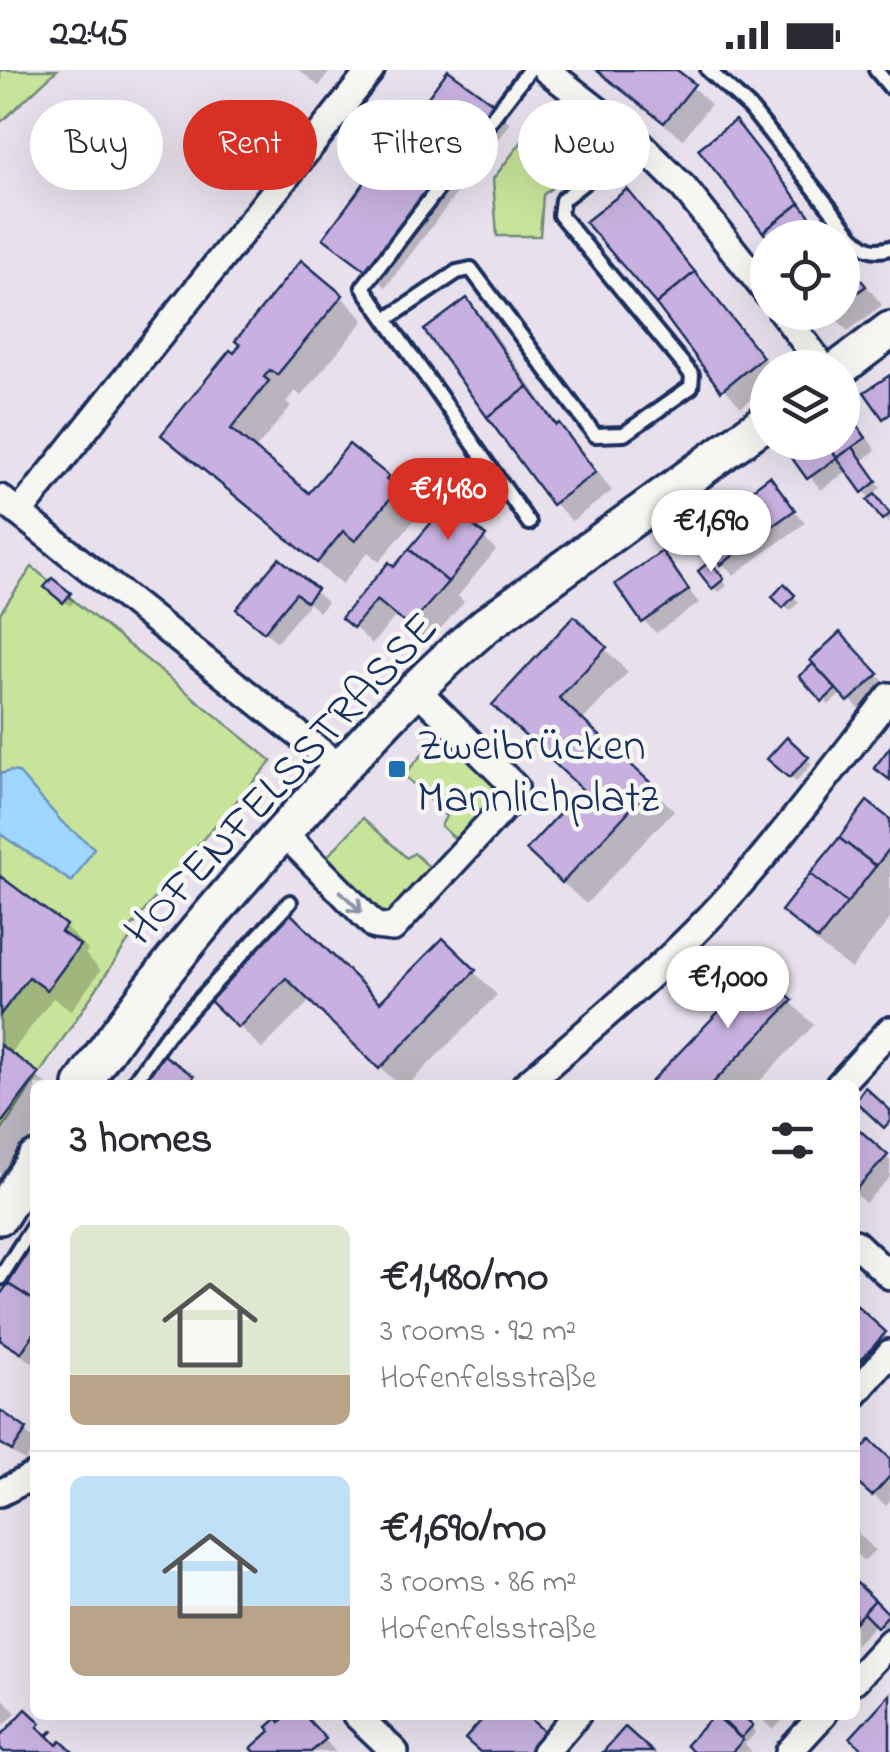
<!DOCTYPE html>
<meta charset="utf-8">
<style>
:root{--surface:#fff;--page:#f7f7f7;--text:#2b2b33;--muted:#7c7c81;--line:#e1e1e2;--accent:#d93025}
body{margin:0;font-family:"Indie Flower",sans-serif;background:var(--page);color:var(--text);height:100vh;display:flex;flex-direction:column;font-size:38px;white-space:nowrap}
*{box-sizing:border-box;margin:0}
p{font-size:32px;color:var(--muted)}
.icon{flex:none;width:55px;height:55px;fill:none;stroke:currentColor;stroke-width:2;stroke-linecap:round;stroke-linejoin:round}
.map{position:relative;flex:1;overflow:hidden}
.sheet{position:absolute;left:30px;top:1010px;width:830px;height:640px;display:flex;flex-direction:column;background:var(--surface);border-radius:15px;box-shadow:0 10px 40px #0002}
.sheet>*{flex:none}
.top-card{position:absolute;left:30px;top:30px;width:830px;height:90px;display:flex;gap:20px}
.fabs{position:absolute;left:750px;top:150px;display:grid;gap:20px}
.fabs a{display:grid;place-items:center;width:110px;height:110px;border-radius:50%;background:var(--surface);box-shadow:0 10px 40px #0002;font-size:50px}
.price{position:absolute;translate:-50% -85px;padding:0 22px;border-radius:35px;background:#fff;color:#222;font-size:32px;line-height:65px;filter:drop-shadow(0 2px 5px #0008)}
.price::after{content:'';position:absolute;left:50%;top:60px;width:30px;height:22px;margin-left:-15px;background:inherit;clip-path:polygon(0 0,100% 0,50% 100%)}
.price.current{background:var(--accent);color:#fff}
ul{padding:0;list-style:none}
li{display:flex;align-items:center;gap:30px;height:250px;padding:0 40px}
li+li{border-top:2px solid var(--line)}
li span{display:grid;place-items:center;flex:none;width:280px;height:200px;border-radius:15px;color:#555}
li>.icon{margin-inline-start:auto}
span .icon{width:120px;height:120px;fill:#fffc;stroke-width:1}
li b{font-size:42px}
h2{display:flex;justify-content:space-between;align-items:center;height:120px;padding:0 40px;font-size:42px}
.tag{padding:0 35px;border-radius:45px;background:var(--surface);box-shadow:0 10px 40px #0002;font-size:35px;line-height:90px}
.tag.current{background:var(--accent);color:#fff}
.status{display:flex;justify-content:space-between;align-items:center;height:70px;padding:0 50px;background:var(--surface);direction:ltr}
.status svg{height:28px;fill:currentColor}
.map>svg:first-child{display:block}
.green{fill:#c8e49a;stroke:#728a7c;stroke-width:2.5}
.water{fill:#9fd7ff;stroke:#6a94bf;stroke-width:2.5}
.shadow{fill:#0003}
.building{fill:#c8b1e0;stroke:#1b2f5e;stroke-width:2.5}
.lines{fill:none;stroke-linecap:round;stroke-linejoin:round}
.service-casing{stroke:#1b2f5e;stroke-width:20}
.minor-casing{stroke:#1b2f5e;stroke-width:32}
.secondary-casing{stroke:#1b2f5e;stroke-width:42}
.service{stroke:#f6f6f2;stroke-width:12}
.minor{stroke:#f6f6f2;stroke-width:25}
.secondary{stroke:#f6f6f2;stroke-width:35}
.oneway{stroke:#8892a8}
.poi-dot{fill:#1f6fb2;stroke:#f6f6f2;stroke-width:4}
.labels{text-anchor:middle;stroke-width:9;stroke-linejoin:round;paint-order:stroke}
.poi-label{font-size:45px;fill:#1b2f5e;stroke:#f6f6f2;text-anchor:start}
.street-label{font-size:45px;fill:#1b2f5e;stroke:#f6f6f2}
</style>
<div class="status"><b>22:45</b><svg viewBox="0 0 49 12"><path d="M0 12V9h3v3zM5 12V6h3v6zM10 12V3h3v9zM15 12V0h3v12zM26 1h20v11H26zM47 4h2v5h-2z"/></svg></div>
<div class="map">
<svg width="890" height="1682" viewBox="0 0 890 1682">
<rect width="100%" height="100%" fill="#e8e1ed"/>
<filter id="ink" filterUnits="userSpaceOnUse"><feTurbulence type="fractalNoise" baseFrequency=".01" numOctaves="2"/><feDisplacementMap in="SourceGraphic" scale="20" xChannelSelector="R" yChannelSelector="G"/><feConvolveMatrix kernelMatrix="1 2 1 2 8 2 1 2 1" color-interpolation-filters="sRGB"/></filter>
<g filter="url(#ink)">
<g class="green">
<polygon points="0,0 57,0 0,53"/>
<polygon points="533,57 583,69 575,99 543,125 540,166 497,166 493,109"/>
<polygon points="32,497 272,691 195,778 131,858 133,864 0,1063 0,543"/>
<polygon points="443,661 503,722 461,774 441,756 446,746 404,705"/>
<polygon points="363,748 407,788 414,783 435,802 400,838 387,843 375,839 326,788"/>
</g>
<polygon class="water" points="10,701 18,702 62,752 94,778 72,812 0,764 0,704"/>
<g class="shadow">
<polygon points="299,0 331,0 319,16"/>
<polygon points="595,0 673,0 711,34 683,69"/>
<polygon points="449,3 492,35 510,53 386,217 326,168"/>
<polygon points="735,54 753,71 828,168 770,168"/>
<polygon points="627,122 772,298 768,298 768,316 741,337 684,272"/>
<polygon points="842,185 882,235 848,261 829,242 842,242"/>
<polygon points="341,226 364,250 301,326 295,321 286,332 291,336 254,381 309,427 387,408 419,444 379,492 368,482 342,514 187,388 164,365 234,286"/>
<polygon points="467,231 485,249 558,356 577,374 612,421 572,451 554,433"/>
<polygon points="843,339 865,365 849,377 852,380 868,369 876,380 861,391 881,418 872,424 890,445 889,454 848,400 821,420 788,378 842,372"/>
<polygon points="770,410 805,453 734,505 722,493"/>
<polygon points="484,468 496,480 458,526 464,532 428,573 396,546 372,574 345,548 394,500"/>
<polygon points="662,485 699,533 656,563 644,551"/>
<polygon points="279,491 327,532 319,542 309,533 277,572 251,550"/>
<polygon points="715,500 727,516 719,522 713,517"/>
<polygon points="52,511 75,530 70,536 53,522"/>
<polygon points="784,518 799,532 790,541 775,527"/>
<polygon points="852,577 889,617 862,642 843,622 829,635 803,606 821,605"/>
<polygon points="605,579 628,602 581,652 674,740 586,834 552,803 585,720 518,658"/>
<polygon points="787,671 812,694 796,712 771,689"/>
<polygon points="890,752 890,849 851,899 816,872 785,841"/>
<polygon points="0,810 65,857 88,880 85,884 101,900 71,941 53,928 10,985 47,1015 35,1015 35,1062 0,1109"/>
<polygon points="289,846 380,935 443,871 497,925 408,1015 399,1015 311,930 262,979 209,927"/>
<polygon points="754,896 814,955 756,1015 651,1015 731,932"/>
<polygon points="856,1058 890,1090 890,1107 865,1133 855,1124"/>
<polygon points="35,1175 35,1291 34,1293 0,1272 0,1230"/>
<polygon points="855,1238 890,1270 890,1283 868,1308 855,1296"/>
<polygon points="0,1343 35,1370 35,1376 25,1391 0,1375"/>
<polygon points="855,1391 890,1391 890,1431 886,1436 855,1409"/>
<polygon points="855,1460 875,1480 864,1491 855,1483"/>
<polygon points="857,1516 890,1548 890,1553 884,1560 877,1553 855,1575"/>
<polygon points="0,1625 16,1643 4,1655 0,1651"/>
<polygon points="291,1645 302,1645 336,1682 258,1682"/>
<polygon points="717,1645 739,1645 756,1662 745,1674 752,1682 696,1682 689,1675"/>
<polygon points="758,1645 788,1645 773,1660"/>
</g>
<g class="building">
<polygon points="448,0 493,33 429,119 385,85"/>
<polygon points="596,0 677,0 695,14 664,53"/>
<polygon points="735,50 800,133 763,162 698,79"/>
<polygon points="385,85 429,119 367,201 323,168"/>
<polygon points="627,119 695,202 656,234 585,152"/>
<polygon points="800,133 827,168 768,168 763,162"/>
<polygon points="842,187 866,216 842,234"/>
<polygon points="301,190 343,225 277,305 270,300 264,307 269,311 231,359 309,423 349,374 389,406 386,409 398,419 355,471 343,461 317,493 161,365 230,280 234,283 240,275 235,271"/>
<polygon points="695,202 763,287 721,321 656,234"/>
<polygon points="467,228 528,317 487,347 424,260"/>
<polygon points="890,305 890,344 883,349 864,322"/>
<polygon points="528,317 556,355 559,353 596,402 552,435 487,347"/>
<polygon points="843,335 866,368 837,388 826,372 842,372"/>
<polygon points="791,372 826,372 837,388 807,409 784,377"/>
<polygon points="853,377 877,411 862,423 837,388"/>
<polygon points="770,406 795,440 757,467 733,434"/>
<polygon points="875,424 890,444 882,450 867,430"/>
<polygon points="447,434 486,466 448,512 409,479"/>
<polygon points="733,434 757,467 721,495 695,461"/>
<polygon points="409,479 448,512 409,557 377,530 353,558 341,548 389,492 394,497"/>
<polygon points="662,481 689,520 642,553 615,514"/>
<polygon points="279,488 317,519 306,532 296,523 264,562 236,539"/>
<polygon points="710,491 724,509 712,519 698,501"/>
<polygon points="52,508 71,523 63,533 44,517"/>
<polygon points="784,514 795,525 783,538 772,527"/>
<polygon points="574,546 607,577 559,628 653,715 562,813 526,780 582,719 492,635"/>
<polygon points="840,562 879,604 848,632 810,590"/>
<polygon points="813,594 836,619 822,632 799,606"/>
<polygon points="787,667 809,687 789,708 767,689"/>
<polygon points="890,677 890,710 874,698"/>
<polygon points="867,731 890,749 890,778 876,796 839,768"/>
<polygon points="839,768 876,796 847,833 810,804"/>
<polygon points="810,804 847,833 818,870 781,841"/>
<polygon points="0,806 66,855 61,862 80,875 47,920 29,907 0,945"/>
<polygon points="289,842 380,932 443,868 476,900 379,999 286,908 238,958 206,927"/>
<polygon points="754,893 793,930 711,1015 648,1015 728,932 722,926"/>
<polygon points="0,975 39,1003 0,1055"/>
<polygon points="161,983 194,1006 188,1015 138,1015"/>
<polygon points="865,1017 890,1040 890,1051 884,1058 855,1031"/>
<polygon points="855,1056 888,1085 855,1120"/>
<polygon points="35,1171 35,1231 8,1214"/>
<polygon points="8,1214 35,1231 35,1262 21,1283 0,1270 0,1225"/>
<polygon points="855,1234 886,1262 855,1297"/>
<polygon points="0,1340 27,1359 12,1381 0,1373"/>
<polygon points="870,1370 890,1388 890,1406 872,1426 855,1411 855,1387"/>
<polygon points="856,1512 875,1530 855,1552 855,1514"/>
<polygon points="875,1530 889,1544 877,1557 863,1543"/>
<polygon points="890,1624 890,1682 866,1682 850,1668"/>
<polygon points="26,1639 41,1653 38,1657 47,1665 52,1661 53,1661 48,1666 57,1675 61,1671 73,1682 4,1682 0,1678 0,1667"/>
<polygon points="287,1645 304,1645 326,1669 311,1682 255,1682 251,1678 270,1661 267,1657 277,1648 280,1652"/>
<polygon points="486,1645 495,1645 501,1650 505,1645 526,1645 546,1663 528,1682 480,1682 465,1669"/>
<polygon points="714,1645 743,1670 732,1682 693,1682 686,1675"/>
<polygon points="717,1645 742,1645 753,1655 741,1668"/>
<polygon points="625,1657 653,1682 603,1682"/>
</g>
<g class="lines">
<g class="service-casing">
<g id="service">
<path d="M708,0L750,38L853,167C866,179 872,183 890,178"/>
<polyline points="876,0 890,17"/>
<polyline points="387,249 457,202 471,199 595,365 624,364 691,317 692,305 560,145 562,130 637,71"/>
<polyline points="529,453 363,217 529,0"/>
<polyline points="132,1015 167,965 290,832"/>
<polyline points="0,1208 35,1153"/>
</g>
</g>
<g class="minor-casing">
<g id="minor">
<polyline points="546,0 637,71 684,118 768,224"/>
<polyline points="782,242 824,298"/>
<polyline points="0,428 341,698"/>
<polyline points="19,443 371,0"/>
<polyline points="283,762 375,856 393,858 509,732 515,717 416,619"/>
<path d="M525,1015C592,957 662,899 722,834C782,768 835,696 890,626"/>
<polyline points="839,1015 890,960"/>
<polyline points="855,1173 890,1206"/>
<polyline points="855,1324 890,1283"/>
<polyline points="0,1423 35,1405"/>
<polyline points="855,1610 890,1572"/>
<polyline points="356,1645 395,1682"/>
<polyline points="545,1682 577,1645"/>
<polyline points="789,1682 823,1645"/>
</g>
</g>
<g class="secondary-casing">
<g id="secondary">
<polyline points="840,298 890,260"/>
<path d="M82,1015C148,916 223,828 303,740C361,675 419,611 486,555L768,350"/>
<polyline points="0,1146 35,1090"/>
</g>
</g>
<use href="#service" class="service"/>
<use href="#minor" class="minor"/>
<use href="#secondary" class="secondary"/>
</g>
<defs><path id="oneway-shaft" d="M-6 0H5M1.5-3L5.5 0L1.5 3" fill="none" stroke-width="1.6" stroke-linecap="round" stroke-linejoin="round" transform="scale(2.5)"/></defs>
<use class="oneway" href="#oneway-shaft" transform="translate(351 832) rotate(45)"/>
</g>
<rect class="poi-dot" x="387" y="689" width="20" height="20" rx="5"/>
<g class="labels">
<g class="poi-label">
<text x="417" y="689">Zweibrücken<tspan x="417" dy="52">Mannlichplatz</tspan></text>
</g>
<g class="street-label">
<text transform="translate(279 707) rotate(-47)" y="16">HOFENFELSSTRASSE</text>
</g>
</g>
</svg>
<div class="fabs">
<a><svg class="icon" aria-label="locate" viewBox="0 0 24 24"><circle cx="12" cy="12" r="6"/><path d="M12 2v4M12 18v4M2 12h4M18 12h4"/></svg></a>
<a><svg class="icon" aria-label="layers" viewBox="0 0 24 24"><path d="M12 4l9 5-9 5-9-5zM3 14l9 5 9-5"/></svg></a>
</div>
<b class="price current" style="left:448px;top:473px">€1,480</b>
<b class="price" style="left:711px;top:505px">€1,690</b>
<b class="price" style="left:728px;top:961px">€1,000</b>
<div class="top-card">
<a class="tag">Buy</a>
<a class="tag current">Rent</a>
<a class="tag">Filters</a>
<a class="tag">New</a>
</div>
<section class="sheet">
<h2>3 homes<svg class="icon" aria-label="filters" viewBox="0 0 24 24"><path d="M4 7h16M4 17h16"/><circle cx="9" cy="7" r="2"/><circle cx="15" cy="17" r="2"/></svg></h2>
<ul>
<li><span style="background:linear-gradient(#dfe7d0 75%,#b9a48a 0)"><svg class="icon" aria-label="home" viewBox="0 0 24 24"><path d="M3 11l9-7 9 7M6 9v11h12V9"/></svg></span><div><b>€1,480/mo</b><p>3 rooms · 92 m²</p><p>Hofenfelsstraße</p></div></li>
<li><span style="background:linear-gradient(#bfe0f5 65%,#b9a48a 0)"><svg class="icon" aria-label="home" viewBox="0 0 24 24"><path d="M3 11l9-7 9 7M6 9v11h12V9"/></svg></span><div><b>€1,690/mo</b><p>3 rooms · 86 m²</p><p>Hofenfelsstraße</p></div></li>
</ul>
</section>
</div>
